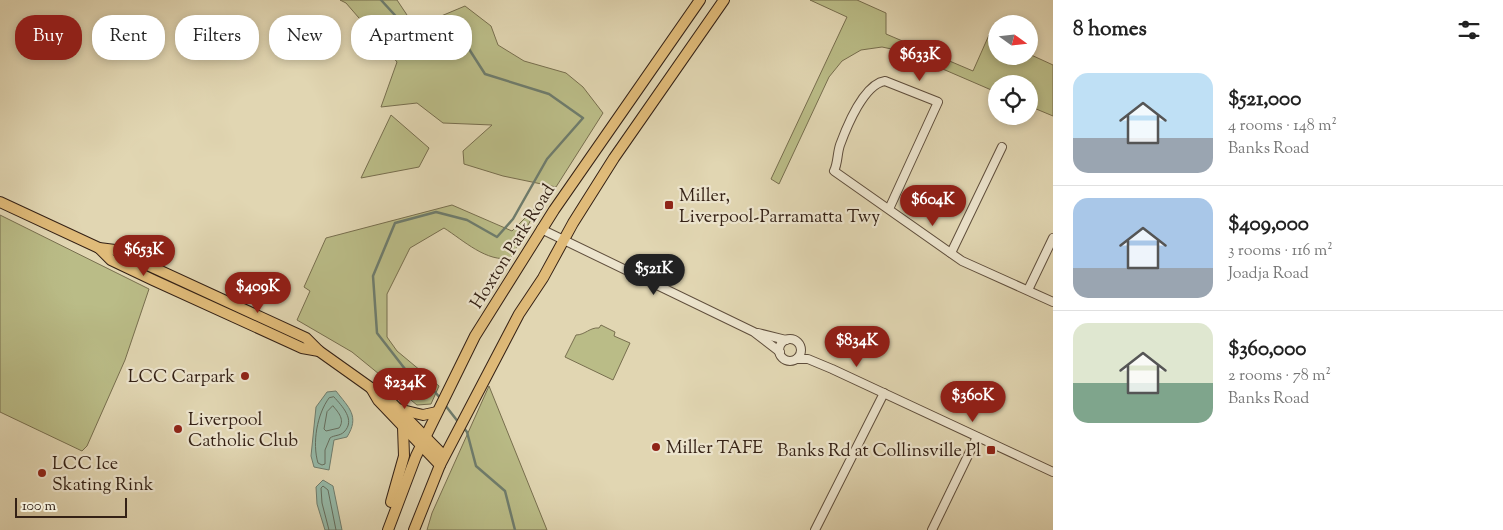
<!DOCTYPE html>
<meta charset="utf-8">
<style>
:root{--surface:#fff;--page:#f6f6f6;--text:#222;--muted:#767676;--line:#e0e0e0;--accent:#8f2418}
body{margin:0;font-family:"Sorts Mill Goudy",serif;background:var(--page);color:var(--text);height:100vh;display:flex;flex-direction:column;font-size:19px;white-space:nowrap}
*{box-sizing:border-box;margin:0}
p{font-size:16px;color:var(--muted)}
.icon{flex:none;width:28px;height:28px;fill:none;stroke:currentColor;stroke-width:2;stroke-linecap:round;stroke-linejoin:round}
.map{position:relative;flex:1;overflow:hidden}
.drawer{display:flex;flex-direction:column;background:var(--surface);width:450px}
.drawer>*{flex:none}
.guide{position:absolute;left:15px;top:15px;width:475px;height:45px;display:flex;gap:10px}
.needle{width:32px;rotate:105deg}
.tools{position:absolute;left:988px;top:15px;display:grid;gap:10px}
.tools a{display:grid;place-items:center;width:50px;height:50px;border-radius:50%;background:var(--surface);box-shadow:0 2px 8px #0003;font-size:25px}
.scale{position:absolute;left:15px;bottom:12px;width:112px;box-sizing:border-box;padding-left:5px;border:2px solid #342115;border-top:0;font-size:14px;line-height:18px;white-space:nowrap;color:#342115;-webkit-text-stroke:4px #ece4cd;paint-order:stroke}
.price{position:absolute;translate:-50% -42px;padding:0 11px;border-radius:18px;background:var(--accent);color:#fff;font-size:16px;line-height:32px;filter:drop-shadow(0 1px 2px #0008)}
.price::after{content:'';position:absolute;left:50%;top:30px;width:15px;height:11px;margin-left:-8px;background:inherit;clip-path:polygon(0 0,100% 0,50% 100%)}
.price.selected{background:#222;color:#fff}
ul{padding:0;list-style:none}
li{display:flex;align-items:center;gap:15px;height:125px;padding:0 20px}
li+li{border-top:1px solid var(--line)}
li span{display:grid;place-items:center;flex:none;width:140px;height:100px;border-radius:15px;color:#555}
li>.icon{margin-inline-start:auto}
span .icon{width:60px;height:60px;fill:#fffc;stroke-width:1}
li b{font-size:21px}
h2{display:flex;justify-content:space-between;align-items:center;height:60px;padding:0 20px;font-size:21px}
.chip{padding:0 18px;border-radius:20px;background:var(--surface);box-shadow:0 2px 8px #0003;font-size:18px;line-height:45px}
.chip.selected{background:var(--accent);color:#fff}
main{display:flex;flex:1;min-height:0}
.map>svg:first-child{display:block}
.green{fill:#babc87;stroke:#776e4e}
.water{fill:#95b9a8;stroke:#6e7c6d}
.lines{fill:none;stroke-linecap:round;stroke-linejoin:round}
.shore{stroke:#646d5e;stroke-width:1}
.stream{stroke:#6e7c6d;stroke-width:2.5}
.minor-casing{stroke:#5f4e3c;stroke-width:10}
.major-casing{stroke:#342115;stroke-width:12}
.minor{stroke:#ece4cd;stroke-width:8}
.major{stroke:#e0bb79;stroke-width:10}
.poi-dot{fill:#8f2418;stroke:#ece4cd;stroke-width:2}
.labels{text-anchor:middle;stroke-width:4.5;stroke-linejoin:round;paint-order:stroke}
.poi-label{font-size:18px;fill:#342115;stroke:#ece4cd;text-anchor:start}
.street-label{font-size:18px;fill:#342115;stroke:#ece4cd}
</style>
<main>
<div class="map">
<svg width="1053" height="530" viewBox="0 0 1053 530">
<rect width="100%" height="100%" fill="#e1d6b2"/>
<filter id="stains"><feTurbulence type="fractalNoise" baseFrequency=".004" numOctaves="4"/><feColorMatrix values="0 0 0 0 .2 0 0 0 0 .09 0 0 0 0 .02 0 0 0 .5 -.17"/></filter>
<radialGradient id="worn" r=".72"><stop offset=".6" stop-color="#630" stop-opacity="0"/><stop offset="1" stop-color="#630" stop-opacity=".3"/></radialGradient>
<g class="green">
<polygon points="340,0 397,0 415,27 465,6 491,26 498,45 524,61 566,73 583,87 603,113 556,187 503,176 464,164 463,151 492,125 443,123 417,103 381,107 397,62 346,3"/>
<polygon points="810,0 857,0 886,13 886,34 973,71 989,35 996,38 996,56 1029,56 1029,54 1053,65 1053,116 1029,106 1029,84 996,84 996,92 901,51 882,47 861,50 842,61 829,77 779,184 771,179 847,17"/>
<polygon points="391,115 429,148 419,167 361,178"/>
<path d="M539,204L511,258C487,263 463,240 444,228L410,248L387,294V337L397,351L439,386L431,404L417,405L352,352L297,320L310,291L304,287L326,238L452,205L512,231Z"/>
<polygon points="0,215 149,289 125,360 87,446 82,451 0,412"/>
<path d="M601,325L615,332L614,336L630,343L613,380L565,357L576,335C585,335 590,327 599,328Z"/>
<polygon points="489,386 547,530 427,530 432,513"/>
</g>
<g class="water">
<path d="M336,391C349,408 360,416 347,437L334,440L329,470L314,467L311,456L316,407L327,392Z"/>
<polygon points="323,480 333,486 342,530 325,530 317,504 316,487"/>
</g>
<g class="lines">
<g class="shore">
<path d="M334,397C342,406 356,420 344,432C340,436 334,435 330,438L325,450V464L322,465L318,463C312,443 317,414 329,398Z"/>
<path d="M333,406C339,413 345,420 339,428L326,431L324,429L327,412Z"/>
<polyline points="329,530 322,503 321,488 323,486 328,490 336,530"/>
</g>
<g class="stream">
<polyline points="381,0 414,36 460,35 485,74 549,94 583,118 547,159 513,219 497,237 467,220 436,212 395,223 373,276 377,333 405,369 435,392 441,399"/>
<polyline points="445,405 459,423"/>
<polyline points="463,427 467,432 476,466 505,491 515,530"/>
</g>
<g class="minor-casing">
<g id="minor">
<path d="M889,209L938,102L885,81C864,84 847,126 840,145C837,154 838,163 834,171L962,261L1053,302"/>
<polyline points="541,229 754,332 780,352"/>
<polyline points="951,253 1002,147"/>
<polyline points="1028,290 1053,238"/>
<polyline points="758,333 786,340"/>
<circle cx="790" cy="350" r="11"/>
<polyline points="797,359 808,359 832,369 1053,472"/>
<polyline points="815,530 884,393"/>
<polyline points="932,530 977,437"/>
</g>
</g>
<g class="major-casing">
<g id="major">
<polyline points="0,202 99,248 115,250 306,338 319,351 371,388 382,393 444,456"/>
<polyline points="99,248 111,260 153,280 302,348 319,351"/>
<polyline points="371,388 378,400 440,465"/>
<polyline points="398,409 423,415 437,412"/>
<polyline points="391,502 404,456 403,427"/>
<polyline points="388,530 416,456 475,336 554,210 700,0"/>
<polyline points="414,530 440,465 519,314 543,278 573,223 614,158 724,0"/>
</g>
</g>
<use href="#minor" class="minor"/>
<use href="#major" class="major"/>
</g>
<g class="poi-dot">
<rect x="664" y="200" width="10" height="10" rx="2.5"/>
<circle cx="245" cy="376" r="5"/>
<circle cx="178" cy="429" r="5"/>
<circle cx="656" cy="447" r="5"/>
<rect x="986" y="445" width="10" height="10" rx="2.5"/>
<circle cx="42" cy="473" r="5"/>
</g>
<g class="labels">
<g class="poi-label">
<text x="679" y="201">Miller,<tspan x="679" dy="21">Liverpool-Parramatta Twy</tspan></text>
<text x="235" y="382" text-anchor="end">LCC Carpark</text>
<text x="188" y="425">Liverpool<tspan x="188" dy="21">Catholic Club</tspan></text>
<text x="666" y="453">Miller TAFE</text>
<text x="981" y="456" text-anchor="end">Banks Rd at Collinsville Pl</text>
<text x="52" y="469">LCC Ice<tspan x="52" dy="21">Skating Rink</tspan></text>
</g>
<g class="street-label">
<text transform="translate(512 246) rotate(-58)" y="6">Hoxton Park Road</text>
</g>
</g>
<rect width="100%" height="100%" filter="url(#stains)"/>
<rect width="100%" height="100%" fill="url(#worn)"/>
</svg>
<div class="tools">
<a><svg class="needle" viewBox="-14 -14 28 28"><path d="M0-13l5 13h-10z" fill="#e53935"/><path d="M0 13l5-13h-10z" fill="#767676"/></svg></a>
<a><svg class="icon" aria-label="locate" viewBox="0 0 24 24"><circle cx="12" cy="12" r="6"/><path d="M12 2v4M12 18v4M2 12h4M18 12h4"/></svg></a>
</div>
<div class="scale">100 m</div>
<b class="price" style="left:920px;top:82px">$633K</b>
<b class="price" style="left:933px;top:227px">$604K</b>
<b class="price" style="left:144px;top:277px">$653K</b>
<b class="price selected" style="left:654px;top:296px">$521K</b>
<b class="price" style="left:258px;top:314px">$409K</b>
<b class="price" style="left:857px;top:368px">$834K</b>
<b class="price" style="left:405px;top:410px">$234K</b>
<b class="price" style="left:973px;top:423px">$360K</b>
<div class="guide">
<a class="chip selected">Buy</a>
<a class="chip">Rent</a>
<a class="chip">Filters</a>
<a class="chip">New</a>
<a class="chip">Apartment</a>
</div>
</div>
<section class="drawer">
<h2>8 homes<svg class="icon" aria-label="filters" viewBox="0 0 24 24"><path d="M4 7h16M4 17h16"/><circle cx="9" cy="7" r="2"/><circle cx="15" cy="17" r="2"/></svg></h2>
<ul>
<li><span style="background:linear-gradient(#bfe0f5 65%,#9aa5b1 0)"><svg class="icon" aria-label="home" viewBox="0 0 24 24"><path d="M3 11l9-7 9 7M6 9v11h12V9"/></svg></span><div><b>$521,000</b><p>4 rooms · 148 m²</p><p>Banks Road</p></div></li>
<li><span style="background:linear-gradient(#a9c7e8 70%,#9aa5b1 0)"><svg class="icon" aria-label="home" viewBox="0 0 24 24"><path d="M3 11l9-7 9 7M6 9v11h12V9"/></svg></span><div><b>$409,000</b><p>3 rooms · 116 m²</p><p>Joadja Road</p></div></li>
<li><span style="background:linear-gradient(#dfe7d0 60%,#7fa58c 0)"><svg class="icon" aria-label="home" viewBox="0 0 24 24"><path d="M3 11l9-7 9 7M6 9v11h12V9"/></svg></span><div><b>$360,000</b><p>2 rooms · 78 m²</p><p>Banks Road</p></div></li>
</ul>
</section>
</main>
